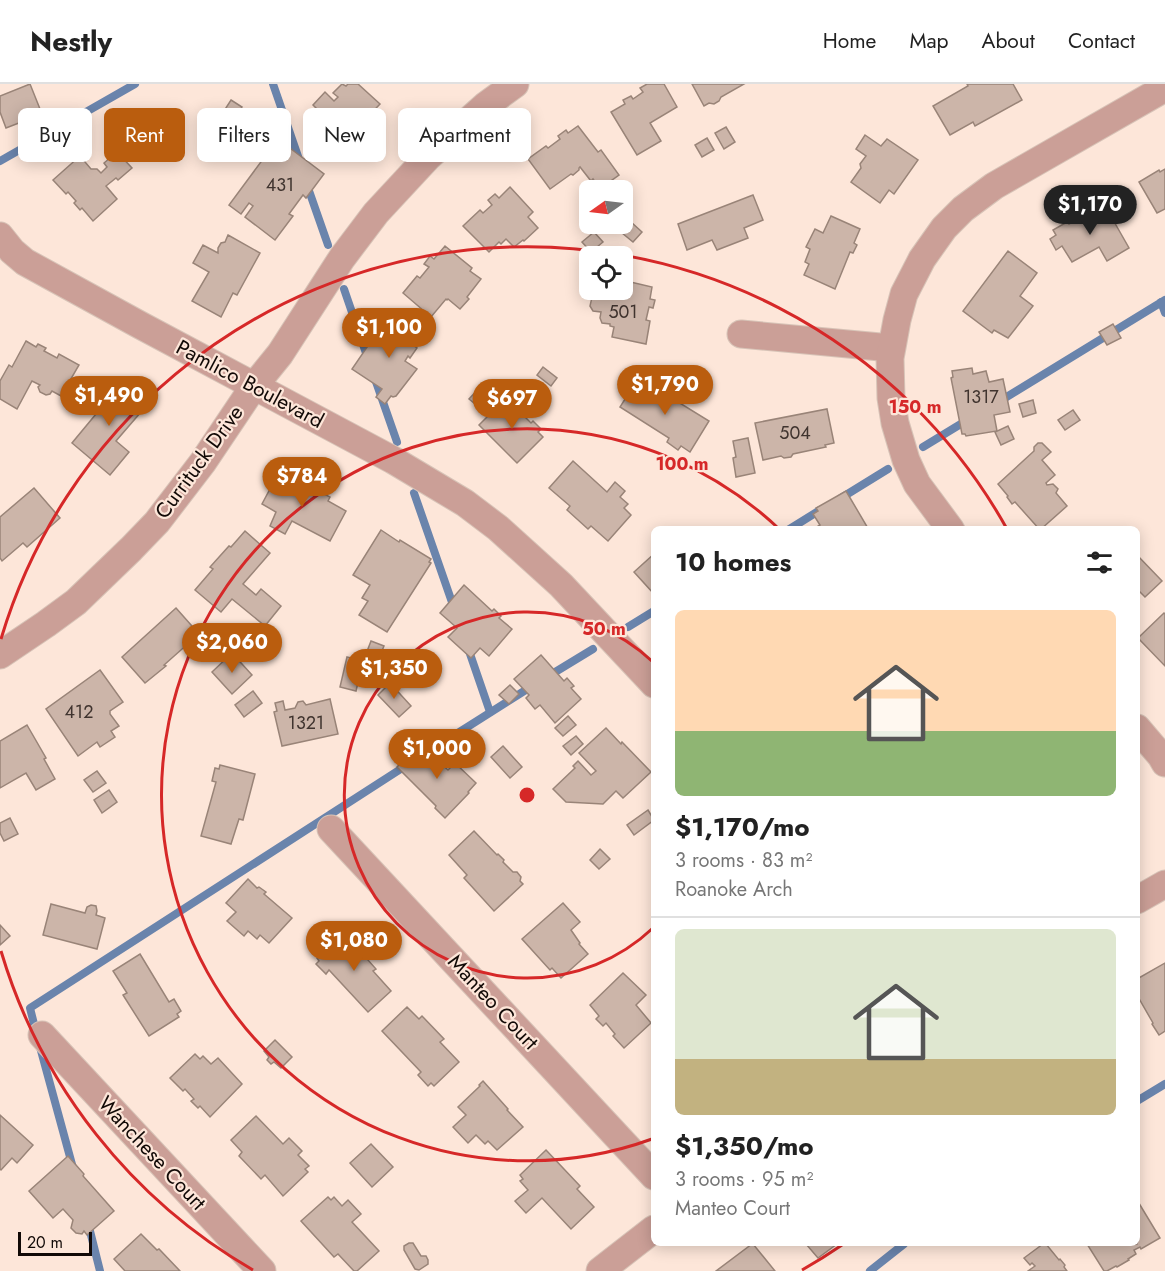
<!DOCTYPE html>
<meta charset="utf-8">
<style>
:root{--surface:#fff;--page:#f2f2f2;--text:#222;--muted:#767676;--line:#e0e0e0;--accent:#ba5d0e}
body{margin:0;font-family:Jost,sans-serif;background:var(--page);color:var(--text);height:100vh;display:flex;flex-direction:column;font-size:22px;white-space:nowrap}
*{box-sizing:border-box;margin:0}
p{font-size:20px;color:var(--muted)}
.icon{flex:none;width:33px;height:33px;fill:none;stroke:currentColor;stroke-width:2;stroke-linecap:round;stroke-linejoin:round}
.map{position:relative;flex:1;overflow:hidden}
.sheet{position:absolute;left:651px;top:442px;width:489px;height:720px;display:flex;flex-direction:column;background:var(--surface);border-radius:9px;box-shadow:0 3px 15px #0003}
.sheet>*{flex:none}
.top-card{position:absolute;left:18px;top:24px;width:543px;height:54px;display:flex;gap:12px}
.needle{width:39px;rotate:256deg}
.tools{position:absolute;left:579px;top:96px;display:grid;gap:12px}
.tools a{display:grid;place-items:center;width:54px;height:54px;border-radius:9px;background:var(--surface);box-shadow:0 3px 15px #0003;font-size:30px}
.scale{position:absolute;left:18px;bottom:15px;width:74px;box-sizing:border-box;padding-left:6px;border:3px solid #110906;border-top:0;font-size:16px;line-height:21px;white-space:nowrap;color:#110906;-webkit-text-stroke:4px #fde6d9;paint-order:stroke}
.price{position:absolute;translate:-50% -51px;padding:0 14px;border-radius:21px;background:var(--accent);color:#fff;font-size:20px;line-height:39px;filter:drop-shadow(0 2px 3px #0008)}
.price::after{content:'';position:absolute;left:50%;top:36px;width:18px;height:14px;margin-left:-9px;background:inherit;clip-path:polygon(0 0,100% 0,50% 100%)}
.price.selected{background:#222;color:#fff}
ul{padding:0;list-style:none}
li{display:grid;align-content:center;gap:12px;height:318px;padding:0 24px}
li+li{border-top:2px solid var(--line)}
li span{display:grid;place-items:center;height:186px;border-radius:9px;color:#555}
li>.icon{margin-inline-start:auto}
span .icon{width:108px;height:108px;fill:#fffc;stroke-width:1}
li b{font-size:26px}
h2{display:flex;justify-content:space-between;align-items:center;height:72px;padding:0 24px;font-size:26px}
.tag{padding:0 21px;border-radius:9px;background:var(--surface);box-shadow:0 3px 15px #0003;font-size:21px;line-height:54px}
.tag.selected{background:var(--accent);color:#fff}
header{display:flex;align-items:center;gap:36px;box-sizing:border-box;height:84px;padding:0 30px;background:var(--surface);border-bottom:2px solid var(--line)}
header strong{font-size:28px}
nav{display:flex;gap:33px;margin-inline-start:auto;font-size:21px}
.map>svg:first-child{display:block}
.lines{fill:none;stroke-linecap:round;stroke-linejoin:round}
.stream{stroke:#6a84ac;stroke-width:8}
.building{fill:#ccb5a9;stroke:#998478;stroke-width:1.5}
.street-casing{stroke:#d7c3b7;stroke-width:29}
.street{stroke:#cb9f97;stroke-width:27}
.ring{fill:none;stroke:#d62828;stroke-width:3}
.labels{text-anchor:middle;stroke-width:4.5;stroke-linejoin:round;paint-order:stroke}
.number-label{font-size:18px;fill:#40342f}
.street-label{font-size:21px;fill:#110906;stroke:#fde6d9}
.centre{fill:#d62828;stroke:#fde6d9;stroke-width:3}
.ring-label{font-size:18px;text-anchor:middle;font-weight:bold;fill:#d62828;stroke:#fde6d9;stroke-width:4.5;stroke-linejoin:round;paint-order:stroke}
</style>
<header>
<strong>Nestly</strong>
<nav><a>Home</a><a>Map</a><a>About</a><a>Contact</a></nav>
</header>
<div class="map">
<svg width="1165" height="1187" viewBox="0 0 1165 1187">
<rect width="100%" height="100%" fill="#fde6d9"/>
<g class="lines">
<g class="stream">
<polyline points="273,0 300,78"/>
<polyline points="0,77 135,0"/>
<polyline points="307,101 328,161"/>
<polyline points="344,205 368,275"/>
<polyline points="1161,218 1165,229"/>
<polyline points="375,295 397,358"/>
<polyline points="1000,317 1165,216"/>
<polyline points="923,363 969,335"/>
<polyline points="414,409 454,524"/>
<polyline points="841,414 888,385"/>
<polyline points="788,446 820,426"/>
<polyline points="628,543 654,527"/>
<polyline points="468,564 490,628"/>
<polyline points="547,593 593,565"/>
<polyline points="420,673 532,602"/>
<polyline points="36,948 30,924 407,681"/>
<polyline points="40,963 73,1084"/>
<polyline points="1137,1017 1165,1000"/>
<polyline points="88,1139 100,1187"/>
<polyline points="870,1187 904,1160"/>
</g>
</g>
<g class="building">
<polygon points="30,0 42,30 6,44 0,28 0,12"/>
<polygon points="342,0 346,2 348,0 358,0 380,20 338,64 313,40 322,30 313,21 325,8 334,17 338,13 333,9"/>
<polygon points="647,0 664,0 677,23 650,39 661,57 637,71 611,28 625,20 623,16 631,12 633,15 643,8 640,4"/>
<polygon points="692,0 744,0 721,13 719,17 714,20 709,19 704,22"/>
<polygon points="967,0 1013,0 1022,16 975,42 973,38 950,51 933,22 968,2"/>
<polygon points="231,16 242,23 233,37 222,30"/>
<polygon points="578,42 598,68 601,66 619,91 608,99 606,106 601,106 593,95 591,97 580,83 579,84 579,86 573,91 571,90 550,105 528,75 546,62 548,64 560,55 558,52 566,46 568,49"/>
<polygon points="726,43 735,58 724,65 715,49"/>
<polygon points="865,51 881,62 887,55 918,76 894,110 889,106 880,119 851,98 861,84 860,80 866,72 856,65"/>
<polygon points="707,54 714,66 702,73 695,61"/>
<polygon points="278,55 324,90 306,114 303,111 289,130 293,132 275,156 245,133 253,122 249,119 241,130 229,121"/>
<polygon points="117,68 132,84 118,96 116,94 106,102 117,115 93,137 82,124 80,126 74,119 76,117 68,108 66,110 53,96 80,72 91,85 97,85 101,89 107,83 104,79"/>
<polygon points="1165,85 1165,125 1157,129 1139,98 1159,86 1160,88"/>
<polygon points="510,103 533,128 528,133 538,144 524,157 523,156 514,163 506,155 501,160 499,158 489,168 463,142 480,126 483,129 492,121 488,116 495,110 499,114"/>
<polygon points="753,111 763,136 744,144 748,154 717,166 712,156 687,166 678,140"/>
<polygon points="1104,120 1129,164 1107,177 1099,163 1072,178 1062,162 1056,166 1050,155 1056,151 1053,146 1067,138 1069,140"/>
<polygon points="831,132 860,145 854,159 857,161 853,169 850,168 835,205 804,191 809,180 805,178 810,165 806,163 815,145 823,149"/>
<polygon points="631,138 642,148 633,158 622,149"/>
<polygon points="594,148 603,158 591,168 582,158"/>
<polygon points="228,151 260,169 237,211 233,209 221,233 192,217 209,188 193,179 203,161 218,169 218,164 221,159 225,158"/>
<polygon points="445,162 472,184 470,187 481,195 467,213 469,215 460,225 448,215 447,216 446,215 431,233 403,209 417,192 420,194 429,183 424,180 430,172 434,175"/>
<polygon points="1008,167 1037,189 1020,212 1033,222 1008,254 994,246 992,249 963,227"/>
<polygon points="622,196 652,203 650,215 655,216 653,224 649,223 646,236 650,237 646,260 612,253 614,243 610,242 610,240 602,239 600,234 601,228 593,227 590,222 593,209 586,207 590,202 590,206 622,206"/>
<polygon points="389,231 420,252 413,261 417,264 410,274 408,272 405,277 417,285 396,312 393,313 391,312 385,320 376,313 382,305 352,285"/>
<polygon points="1113,240 1121,254 1107,261 1099,248"/>
<polygon points="26,257 36,263 38,260 46,264 44,267 57,274 59,270 79,281 61,312 52,307 50,310 46,311 40,308 38,303 40,301 32,297 17,325 0,315 0,297 9,281 12,283"/>
<polygon points="543,283 557,294 551,302 537,291"/>
<polygon points="972,284 973,290 986,287 989,298 1003,295 1010,328 994,331 997,347 966,352 965,350 962,350 951,294 953,293 952,287"/>
<polygon points="637,296 660,311 662,308 709,337 690,368 681,362 678,366 667,358 669,354 620,323"/>
<polygon points="121,299 147,321 116,357 129,368 110,391 72,359 96,330 84,320 94,307 104,315 108,314"/>
<polygon points="482,301 492,310 480,324 469,315"/>
<polygon points="506,314 531,339 533,337 541,345 538,348 543,353 517,379 479,341"/>
<polygon points="1033,316 1036,329 1023,333 1019,320"/>
<polygon points="827,325 834,359 825,361 826,363 793,370 791,373 784,374 781,372 763,376 755,339"/>
<polygon points="1073,326 1080,336 1065,346 1058,336"/>
<polygon points="1008,342 1014,355 1001,361 995,348"/>
<polygon points="748,354 755,389 736,393 733,374 736,373 733,357"/>
<polygon points="1038,359 1042,359 1051,368 1042,376 1055,391 1046,399 1047,401 1053,400 1058,405 1056,409 1067,422 1040,446 1015,418 1012,420 1007,413 1008,412 998,400 1034,367 1034,363"/>
<polygon points="573,377 607,408 615,398 625,407 620,413 628,420 624,424 631,431 608,457 591,442 588,445 567,426 570,422 549,404"/>
<polygon points="278,390 301,402 303,399 330,413 328,417 346,427 330,457 292,437 285,450 270,442 276,428 262,420"/>
<polygon points="34,404 60,434 27,463 23,459 2,477 0,474 0,433"/>
<polygon points="846,407 869,446 812,446 820,441 813,430 818,427 816,424"/>
<polygon points="381,446 399,458 400,456 431,475 429,478 431,479 387,548 359,531 368,517 362,514 370,501 353,491"/>
<polygon points="245,447 270,469 243,500 256,511 261,505 281,522 265,542 232,515 221,528 195,506 213,485 210,483 229,462 231,463"/>
<polygon points="654,470 654,510 634,488"/>
<polygon points="1137,471 1162,497 1145,513 1137,505"/>
<polygon points="464,501 492,527 494,525 501,532 499,534 512,545 489,572 480,564 471,574 448,553 457,544 440,529"/>
<polygon points="176,524 199,550 164,581 166,582 145,599 122,573"/>
<polygon points="1164,529 1165,530 1165,582 1138,554"/>
<polygon points="245,548 262,562 254,572 237,557"/>
<polygon points="371,557 384,562 379,574 366,570"/>
<polygon points="232,569 252,591 232,610 212,588"/>
<polygon points="541,571 564,597 567,594 574,602 571,604 581,615 555,639 540,621 535,625 526,614 529,611 514,595"/>
<polygon points="347,573 363,577 356,607 340,603"/>
<polygon points="100,586 123,618 110,627 110,630 119,642 111,647 115,653 100,663 97,658 78,672 46,625"/>
<polygon points="390,599 411,622 399,633 378,611"/>
<polygon points="510,601 519,610 509,620 499,611"/>
<polygon points="253,607 262,619 244,633 235,621"/>
<polygon points="330,615 338,650 282,662 274,628 277,627 275,619 283,617 285,626 295,624 298,618 303,617 306,621"/>
<polygon points="568,632 576,641 563,652 555,644"/>
<polygon points="27,641 46,674 44,675 55,695 36,706 26,689 0,704 0,657"/>
<polygon points="606,644 621,660 622,658 651,688 623,714 616,707 603,720 566,718 553,705 575,684 573,682 578,677 591,691 596,687 579,669"/>
<polygon points="576,652 583,660 571,671 563,662"/>
<polygon points="420,660 448,686 455,679 476,699 468,708 469,709 445,734 435,724 436,722 397,683"/>
<polygon points="503,662 522,683 510,694 491,673"/>
<polygon points="220,681 255,690 243,736 239,735 231,760 201,752 216,698 212,697 215,684 219,685"/>
<polygon points="97,687 106,699 93,708 84,696"/>
<polygon points="109,706 117,718 102,729 94,716"/>
<polygon points="648,726 654,736 634,751 627,741"/>
<polygon points="10,734 18,750 4,757 0,749 0,739"/>
<polygon points="474,747 497,771 498,770 504,776 503,778 513,788 517,788 521,793 520,797 523,800 494,827 464,794 467,791 449,771"/>
<polygon points="600,765 610,775 599,785 590,776"/>
<polygon points="248,795 257,804 259,803 266,808 264,810 292,834 269,859 260,851 257,855 248,847 244,852 227,837 236,828 226,819"/>
<polygon points="563,819 580,838 571,846 580,859 579,860 588,870 561,894 552,884 550,886 522,855"/>
<polygon points="51,820 85,829 87,823 91,821 96,822 97,827 96,831 105,834 97,865 43,851"/>
<polygon points="0,841 10,852 0,861"/>
<polygon points="344,849 376,885 373,887 391,907 368,928 329,886 326,890 316,880 319,877 317,874"/>
<polygon points="140,870 169,918 174,915 181,927 177,930 179,933 149,952 123,911 127,909 113,887"/>
<polygon points="1165,879 1165,947 1159,951 1152,940 1153,939 1137,911 1137,895"/>
<polygon points="623,889 646,911 636,921 651,939 624,964 613,952 615,950 606,939 603,942 596,935 599,932 590,921"/>
<polygon points="407,923 419,935 422,932 444,955 440,958 459,978 434,1002 431,999 428,1002 418,991 421,988 382,947"/>
<polygon points="275,956 292,973 281,984 274,978 271,980 267,976 269,973 264,967"/>
<polygon points="195,970 200,975 203,972 211,980 218,974 242,1000 210,1033 200,1022 198,1024 191,1017 194,1015 185,1005 183,1007 170,994"/>
<polygon points="483,997 508,1025 507,1026 523,1043 497,1066 488,1057 485,1060 476,1051 468,1059 453,1043 466,1031 458,1023 480,1002 479,1001"/>
<polygon points="0,1031 33,1061 17,1079 12,1074 1,1086 0,1085"/>
<polygon points="256,1032 283,1060 289,1054 302,1067 298,1071 309,1082 305,1085 308,1088 283,1112 265,1091 261,1095 239,1072 242,1068 231,1056"/>
<polygon points="371,1060 393,1083 372,1103 350,1079"/>
<polygon points="546,1066 580,1102 577,1105 594,1123 571,1145 542,1114 526,1129 515,1117 528,1106 520,1097 523,1095 520,1091"/>
<polygon points="68,1072 84,1090 83,1092 114,1127 87,1151 84,1147 82,1150 76,1149 71,1144 73,1136 63,1125 53,1134 29,1107"/>
<polygon points="328,1113 331,1116 334,1113 342,1122 348,1116 361,1130 352,1138 379,1167 357,1187 354,1187 338,1170 334,1173 301,1137"/>
<polygon points="1137,1116 1160,1154 1141,1165 1140,1163 1134,1166 1136,1170 1128,1175 1129,1176 1117,1183 1116,1182 1107,1187 1104,1187 1087,1160 1137,1160"/>
<polygon points="141,1150 157,1166 159,1165 180,1187 125,1187 114,1175"/>
<polygon points="409,1159 413,1159 421,1172 426,1172 428,1176 428,1180 419,1186 415,1185 404,1166 404,1162"/>
<polygon points="752,1160 753,1160 775,1187 716,1187"/>
<polygon points="806,1160 837,1160 818,1174"/>
<polygon points="1043,1160 1046,1160 1059,1176 1060,1175 1065,1181 1064,1183 1067,1187 1028,1187 1035,1182 1032,1179 1030,1181 1024,1174"/>
</g>
<g class="lines">
<g class="street-casing">
<g id="street">
<polyline points="0,152 12,167 25,178 140,241 393,376 465,419 498,444 561,501 654,600"/>
<polyline points="741,250 891,264"/>
<polyline points="951,446 917,400 906,376 895,339 891,314 890,274 897,236 904,210 922,175 944,144 963,125 994,102 1165,4"/>
<polyline points="0,571 46,540 76,518 131,465 157,438 203,378 254,302 280,270 342,174 376,129 428,73 485,22 515,0"/>
<polyline points="1137,644 1161,672 1165,679"/>
<polyline points="331,745 654,1092"/>
<polyline points="1137,816 1165,800"/>
<polyline points="42,951 262,1187"/>
<polyline points="600,1187 654,1145"/>
</g>
</g>
<use href="#street" class="street"/>
</g>
<g class="ring">
<path d="M653 844A183 183 0 1 1 653 578"/>
<path d="M652 1055A366 366 0 1 1 777 443"/>
<path d="M842 1161A549 549 0 0 1 802 1186M253 1186A549 549 0 0 1 1 867M1 555A549 549 0 0 1 1007 445"/>
</g>
<g class="labels">
<g class="number-label">
<text x="280" y="107">431</text>
<text x="623" y="234">501</text>
<text x="981" y="319">1317</text>
<text x="795" y="355">504</text>
<text x="79" y="634">412</text>
<text x="306" y="645">1321</text>
</g>
<g class="street-label">
<text transform="translate(250 300) rotate(28)" y="7">Pamlico Boulevard</text>
<text transform="translate(199 378) rotate(-54)" y="7">Currituck Drive</text>
<text transform="translate(493 918) rotate(47)" y="7">Manteo Court</text>
<text transform="translate(152 1069) rotate(47)" y="7">Wanchese Court</text>
</g>
</g>
<circle cx="527" cy="711" r="9" class="centre"/>
<g class="ring-label">
<text x="915" y="329">150 m</text>
<text x="682" y="386">100 m</text>
<text x="604" y="551">50 m</text>
</g>
</svg>
<div class="tools">
<a><svg class="needle" viewBox="-14 -14 28 28"><path d="M0-13l5 13h-10z" fill="#e53935"/><path d="M0 13l5-13h-10z" fill="#767676"/></svg></a>
<a><svg class="icon" aria-label="locate" viewBox="0 0 24 24"><circle cx="12" cy="12" r="6"/><path d="M12 2v4M12 18v4M2 12h4M18 12h4"/></svg></a>
</div>
<div class="scale">20 m</div>
<b class="price selected" style="left:1090px;top:152px">$1,170</b>
<b class="price" style="left:389px;top:275px">$1,100</b>
<b class="price" style="left:665px;top:332px">$1,790</b>
<b class="price" style="left:109px;top:343px">$1,490</b>
<b class="price" style="left:512px;top:346px">$697</b>
<b class="price" style="left:302px;top:424px">$784</b>
<b class="price" style="left:232px;top:590px">$2,060</b>
<b class="price" style="left:394px;top:616px">$1,350</b>
<b class="price" style="left:437px;top:696px">$1,000</b>
<b class="price" style="left:354px;top:888px">$1,080</b>
<div class="top-card">
<a class="tag">Buy</a>
<a class="tag selected">Rent</a>
<a class="tag">Filters</a>
<a class="tag">New</a>
<a class="tag">Apartment</a>
</div>
<section class="sheet">
<h2>10 homes<svg class="icon" aria-label="filters" viewBox="0 0 24 24"><path d="M4 7h16M4 17h16"/><circle cx="9" cy="7" r="2"/><circle cx="15" cy="17" r="2"/></svg></h2>
<ul>
<li><span style="background:linear-gradient(#ffd9b3 65%,#8fb573 0)"><svg class="icon" aria-label="home" viewBox="0 0 24 24"><path d="M3 11l9-7 9 7M6 9v11h12V9"/></svg></span><div><b>$1,170/mo</b><p>3 rooms · 83 m²</p><p>Roanoke Arch</p></div></li>
<li><span style="background:linear-gradient(#dfe7d0 70%,#c2b280 0)"><svg class="icon" aria-label="home" viewBox="0 0 24 24"><path d="M3 11l9-7 9 7M6 9v11h12V9"/></svg></span><div><b>$1,350/mo</b><p>3 rooms · 95 m²</p><p>Manteo Court</p></div></li>
</ul>
</section>
</div>
